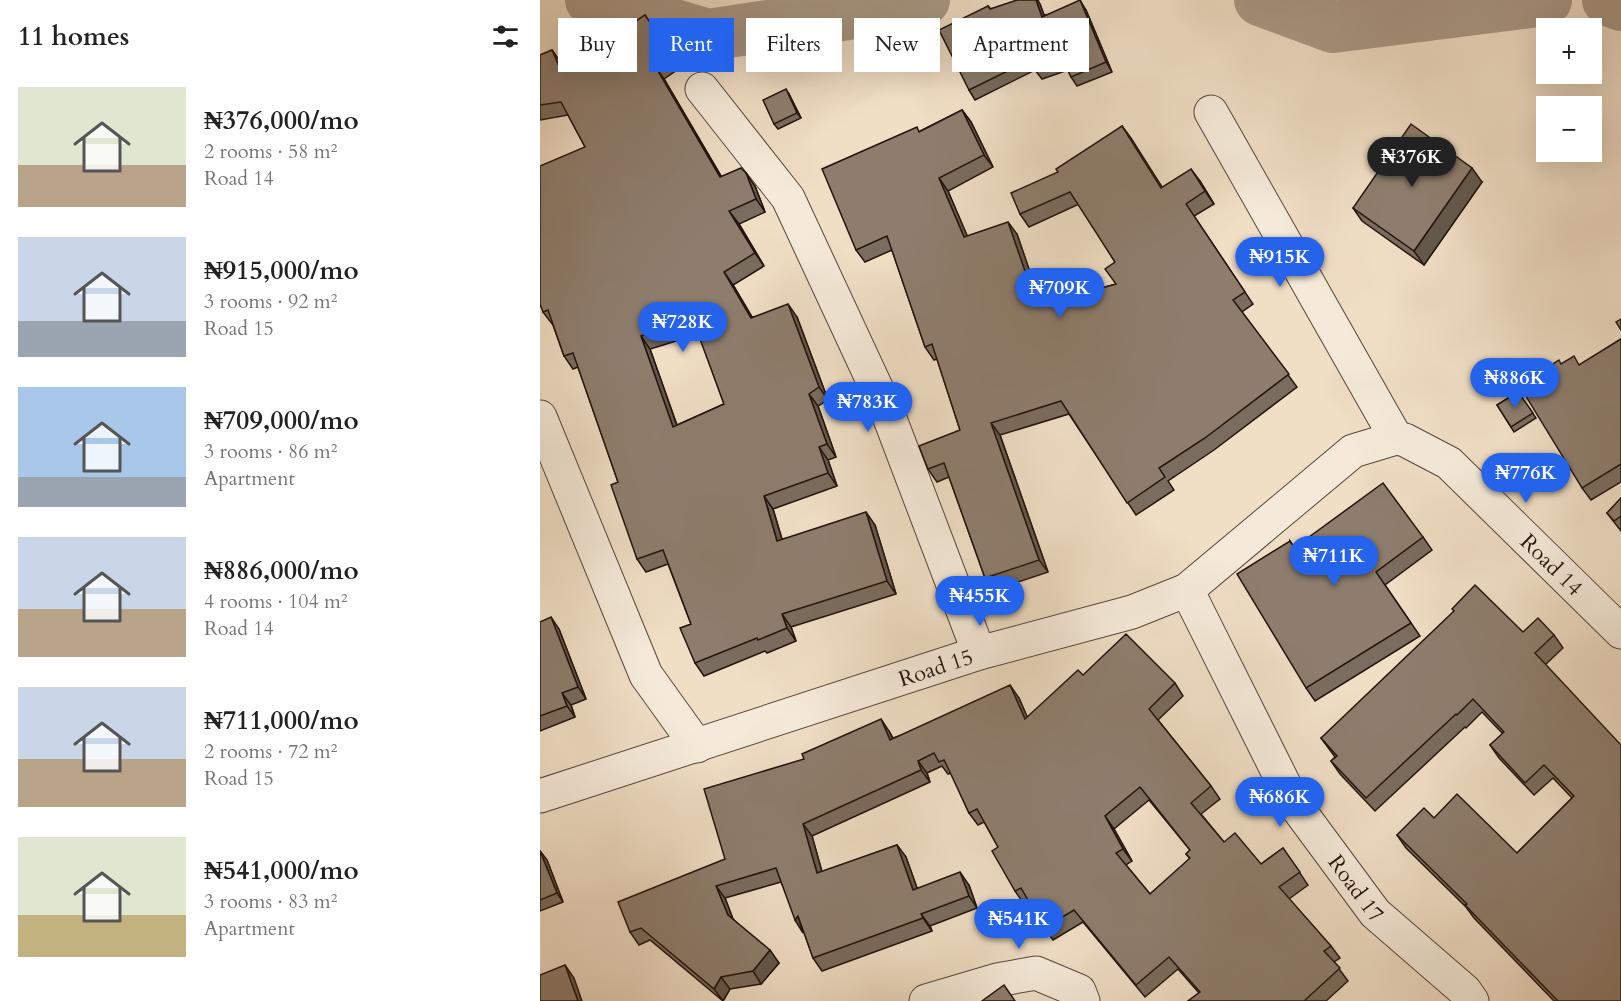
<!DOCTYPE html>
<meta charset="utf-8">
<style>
:root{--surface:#fff;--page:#f2f2f2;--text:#222;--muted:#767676;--accent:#2563eb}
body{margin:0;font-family:Cardo,serif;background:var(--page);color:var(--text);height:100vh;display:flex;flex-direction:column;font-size:22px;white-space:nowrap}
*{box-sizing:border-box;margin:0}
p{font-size:20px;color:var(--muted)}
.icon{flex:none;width:33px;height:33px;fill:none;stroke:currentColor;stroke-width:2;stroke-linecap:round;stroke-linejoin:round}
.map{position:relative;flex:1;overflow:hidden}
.details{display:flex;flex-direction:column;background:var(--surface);width:540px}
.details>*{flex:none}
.hud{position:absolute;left:18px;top:18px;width:570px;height:54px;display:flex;gap:12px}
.fabs{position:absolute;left:996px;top:18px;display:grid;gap:12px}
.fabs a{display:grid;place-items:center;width:66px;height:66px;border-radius:0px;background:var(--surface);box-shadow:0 6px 24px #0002;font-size:30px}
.price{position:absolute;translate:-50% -51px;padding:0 14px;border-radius:21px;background:var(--accent);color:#fff;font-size:20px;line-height:39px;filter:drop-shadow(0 2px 3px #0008)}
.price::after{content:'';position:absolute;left:50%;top:36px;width:18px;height:14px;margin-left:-9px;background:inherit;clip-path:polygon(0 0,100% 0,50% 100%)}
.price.selected{background:#222;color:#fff}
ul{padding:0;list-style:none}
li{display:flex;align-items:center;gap:18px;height:150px;padding:0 18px}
li span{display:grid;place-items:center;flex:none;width:168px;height:120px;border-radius:0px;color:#555}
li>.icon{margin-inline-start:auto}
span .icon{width:72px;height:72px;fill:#fffc;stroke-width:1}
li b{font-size:26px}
h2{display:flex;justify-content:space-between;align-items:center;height:72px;padding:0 18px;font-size:26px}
.pill{padding:0 21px;border-radius:0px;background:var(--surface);box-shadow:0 6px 24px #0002;font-size:21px;line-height:54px}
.pill.selected{background:var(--accent);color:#fff}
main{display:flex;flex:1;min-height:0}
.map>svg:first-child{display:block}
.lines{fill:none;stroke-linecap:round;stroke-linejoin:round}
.river{stroke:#aa9987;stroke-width:52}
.street-casing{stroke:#56463c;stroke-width:35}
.street{stroke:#f5ead9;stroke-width:33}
.wall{fill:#7a6c5e;stroke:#23140e;stroke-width:1.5;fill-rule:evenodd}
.shaded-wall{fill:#63584c;stroke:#23140e;stroke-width:1.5}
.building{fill:#8e7d6d;stroke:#23140e;stroke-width:1.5;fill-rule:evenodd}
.labels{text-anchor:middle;stroke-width:6;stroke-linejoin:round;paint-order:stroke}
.street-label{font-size:22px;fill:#23140e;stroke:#f5ead9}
</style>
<main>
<section class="details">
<h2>11 homes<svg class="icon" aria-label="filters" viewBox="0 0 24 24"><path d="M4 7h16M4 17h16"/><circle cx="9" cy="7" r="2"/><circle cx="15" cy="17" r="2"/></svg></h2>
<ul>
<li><span style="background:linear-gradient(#dfe7d0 65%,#b9a48a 0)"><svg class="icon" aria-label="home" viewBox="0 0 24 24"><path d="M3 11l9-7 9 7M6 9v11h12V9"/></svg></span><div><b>₦376,000/mo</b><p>2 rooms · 58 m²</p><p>Road 14</p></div></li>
<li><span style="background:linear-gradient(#c9d6e8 70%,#9aa5b1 0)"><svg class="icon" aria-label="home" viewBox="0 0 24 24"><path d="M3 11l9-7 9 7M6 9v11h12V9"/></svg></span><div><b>₦915,000/mo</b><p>3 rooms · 92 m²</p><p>Road 15</p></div></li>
<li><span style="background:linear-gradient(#a9c7e8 75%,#9aa5b1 0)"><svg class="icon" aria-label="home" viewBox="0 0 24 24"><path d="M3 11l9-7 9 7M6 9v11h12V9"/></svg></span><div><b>₦709,000/mo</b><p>3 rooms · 86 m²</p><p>Apartment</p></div></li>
<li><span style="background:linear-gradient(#c9d6e8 60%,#b9a48a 0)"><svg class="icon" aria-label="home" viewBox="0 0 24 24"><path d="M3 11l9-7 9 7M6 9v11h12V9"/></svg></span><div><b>₦886,000/mo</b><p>4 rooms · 104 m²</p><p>Road 14</p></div></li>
<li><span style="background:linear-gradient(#c9d6e8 60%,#b9a48a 0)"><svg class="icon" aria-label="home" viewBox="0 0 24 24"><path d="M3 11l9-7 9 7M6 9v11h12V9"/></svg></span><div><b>₦711,000/mo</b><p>2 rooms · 72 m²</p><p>Road 15</p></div></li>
<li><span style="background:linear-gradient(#dfe7d0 65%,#c2b280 0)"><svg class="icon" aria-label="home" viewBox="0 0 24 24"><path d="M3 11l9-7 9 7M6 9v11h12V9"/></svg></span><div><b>₦541,000/mo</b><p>3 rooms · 83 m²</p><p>Apartment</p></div></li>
</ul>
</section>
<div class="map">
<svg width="1081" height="1001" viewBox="0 0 1081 1001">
<rect width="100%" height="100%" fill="#f0dec5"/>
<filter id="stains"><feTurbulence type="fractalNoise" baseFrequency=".00333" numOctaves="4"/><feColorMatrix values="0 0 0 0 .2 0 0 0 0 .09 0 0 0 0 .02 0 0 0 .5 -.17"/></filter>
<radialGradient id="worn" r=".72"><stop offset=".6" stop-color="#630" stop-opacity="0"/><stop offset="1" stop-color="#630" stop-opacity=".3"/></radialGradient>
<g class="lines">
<g class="river">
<polyline points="51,0 168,35 342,9 384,0"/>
<polyline points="720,0 793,27 1006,0"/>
<polyline points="1068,0 1081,5"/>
</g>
<g class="street-casing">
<g id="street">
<polyline points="162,89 248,198 347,411 439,653"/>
<polyline points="671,112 856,438"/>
<polyline points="0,417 106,675 157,746"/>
<path id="s1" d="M647,590L753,802L835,913L925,991L932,1001"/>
<path id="s2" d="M0,796L439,653L592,612L647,590L813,451L856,438L865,440L909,463L1081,632"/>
<polyline points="386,1001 457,980 496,973 539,991 543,1001"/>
</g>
</g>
<use href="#street" class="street"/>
</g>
<g class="wall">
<polygon points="500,4 504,15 546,10 572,72 537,86 531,77 528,70 502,79 495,70 435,100 429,90 448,6 451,9"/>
<path d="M105,15L140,68L124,79L181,176L215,186L225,212L199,224L224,266L193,285L212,317H257L288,400L278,406L296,457L288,460L297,486L233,509L242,539L335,525L356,594L251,627L256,641L227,653L225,651L164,676L155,663L151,624L128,564L106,572L97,559L78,482L38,367L33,369L24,356L13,325L3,312L45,147L28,115L0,120V55L12,50L21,63L70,38ZM159,334L184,404L137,425L110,349Z"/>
<polygon points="249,94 261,118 238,129 234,124"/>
<polygon points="422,110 431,122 453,167 408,191 427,236 477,234 501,305 576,284 575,262 539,204 489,227 480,214 518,172 582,126 622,187 660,181 674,204 654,216 713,304 702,312 757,387 674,450 628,481 634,490 596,515 529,414 460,435 508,572 454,590 445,578 409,477 397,482 388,469 420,430 397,359 394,360 385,347 352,250 325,262 316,250 380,131"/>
<polygon points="942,182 884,265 822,221 813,208"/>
<polygon points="1081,339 1081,482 1051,500 1042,488 1021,364 1040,365"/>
<polygon points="978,392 996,418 974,432 957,405"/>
<polygon points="1081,498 1081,531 1067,513"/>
<polygon points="883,537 892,550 845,585 880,636 775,701 766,688 750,541 755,548"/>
<polygon points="0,622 19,629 46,699 31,705 35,717 0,731"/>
<polygon points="983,632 1014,635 1023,648 1005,665 1081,1001 1014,1001 934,918 926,907 866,848 857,835 894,818 977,853 1032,798 1013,778 994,795 959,758 950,745 963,734 942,712 926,728 925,727 835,811 800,774 791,761 795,757 781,738"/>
<path d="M543,675L635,683L643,696L618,720L671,786L680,799L661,814L684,842L721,864L743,848L768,885L749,899L791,946L800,958L794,962L808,981L786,1001H648L659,993L638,969L605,997L543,922L513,940L504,928L488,901L484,904L475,891L458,847L444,822L438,825L429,813L411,773L408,774L402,766L387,773L390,782L272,836L282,872L357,845L366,857L377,888L429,885L437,908L390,926L392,931L282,971L273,958L264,932L241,882L185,898L193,919L239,963L221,984L190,989L183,1001L110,940L99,945L90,932L185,859L264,759L349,731L353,738L479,698L487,717ZM609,800L650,850L646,854L650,859L610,894L586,865L592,861L574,829Z"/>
<polygon points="0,851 7,860 23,902 0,911"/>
</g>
<g class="shaded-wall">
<polygon points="496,0 498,0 500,4 508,26 502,17"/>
<polygon points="540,0 546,10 572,72 566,62"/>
<polygon points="12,50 21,63 18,64"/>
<polygon points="115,66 124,79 189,190 180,177"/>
<polygon points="246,89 249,94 261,118 257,113"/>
<polygon points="422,110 431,122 453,167 444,155"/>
<polygon points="582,126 591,138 630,200 621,188"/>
<polygon points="932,168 942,182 884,265 874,251"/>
<polygon points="651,169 660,181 674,204 665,191"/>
<polygon points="206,173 215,186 225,212 216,199"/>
<polygon points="399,178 408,191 433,249 424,237"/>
<polygon points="189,211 199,224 224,266 215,253"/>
<polygon points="468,222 477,234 506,319 497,306"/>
<polygon points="184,272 193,285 220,331 211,318"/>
<polygon points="248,304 257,317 288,400 279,387"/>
<polygon points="101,336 110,349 142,440 133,427"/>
<polygon points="269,394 278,406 296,457 287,444"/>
<polygon points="451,423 460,435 508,572 499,560"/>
<polygon points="279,447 288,460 297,486 288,473"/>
<polygon points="224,496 233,509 246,553 237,541"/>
<polygon points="326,512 335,525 356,594 347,581"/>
<polygon points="242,614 251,627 256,641 247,628"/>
<polygon points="11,617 19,629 46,699 38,687"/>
<polygon points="470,685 479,698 494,732 485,719"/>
<polygon points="22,693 31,705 35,717 27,706"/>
<polygon points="341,719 349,731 359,752 350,740"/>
<polygon points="378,761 387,773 390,782 381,770"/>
<polygon points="565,816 574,829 592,861 583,849"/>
<polygon points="263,824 272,836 286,886 277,873"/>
<polygon points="357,845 366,857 382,902 373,890"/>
<polygon points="0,851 7,860 23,902 17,893"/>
<polygon points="420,872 429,885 437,908 429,896"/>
<polygon points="176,886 185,898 196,927 188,915"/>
<polygon points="381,914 390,926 392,931 383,918"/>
<polygon points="258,916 263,933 255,920"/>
<polygon points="230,950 239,963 221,984 213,971"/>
<polygon points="25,965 34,978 42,1001 38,1001"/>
<polygon points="181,977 190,989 183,1001 174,989"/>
</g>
<g class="building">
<polygon points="477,0 496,0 502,17 540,0 566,62 531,77 523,60 495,70 492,59 429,90 399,30 448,6 450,9"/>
<path d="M105,15L131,55L115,66L180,177L201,168L206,173L216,199L189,211L215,253L184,272L211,318L248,304L279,387L269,394L287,444L279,447L288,473L224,496L237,541L326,512L347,581L242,614L247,628L218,640L217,638L155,663L140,628L151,624L123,550L97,559L71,485L78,482L33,353L24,356L8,310L3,312L0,304V166L45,147L21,102L0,105V55L12,50L18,64L68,36L70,39ZM153,320L184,404L133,427L101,336Z"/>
<polygon points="246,89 257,113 234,124 223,100"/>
<polygon points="422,110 444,155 399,178 424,237 468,222 497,306 576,284 565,269 575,262 530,192 480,214 471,193 518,172 516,169 582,126 621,188 651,169 665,191 646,204 705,292 693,300 749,374 665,438 619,468 625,477 587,503 521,401 451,423 499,560 445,578 404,463 388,469 379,446 420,430 392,344 385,347 347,236 316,250 282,169 377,127 379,132"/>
<polygon points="871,124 932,168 874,251 813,208"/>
<polygon points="1081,319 1081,330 1076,322"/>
<polygon points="1081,339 1081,464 1042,488 979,385 1019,360 1021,364 1034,356 1039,365"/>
<polygon points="978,392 993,413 971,427 957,405"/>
<polygon points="843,483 883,537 836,572 871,623 766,688 697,574 750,541 754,548"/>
<polygon points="1081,498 1081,516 1074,521 1067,513"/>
<polygon points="935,585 983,632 998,618 1014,635 995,653 1081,745 1081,1001 1018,1001 925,905 927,904 857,835 884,808 894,818 917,794 977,853 1034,796 1004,765 985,783 950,745 964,732 933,699 917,715 916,714 826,798 791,761 797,756 781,738 914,611 912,609"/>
<polygon points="11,617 38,687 22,693 27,706 0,716 0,622"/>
<path d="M586,634L635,683L609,709L671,786L651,803L684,842L695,833L721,864L743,848L760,872L739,887L791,946L784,951L800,968L764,1001H648L660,992L629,957L596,985L534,910L504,928L481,888L475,891L452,851L458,847L437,809L429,813L408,768L404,760L399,762L394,753L378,761L381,770L263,824L277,873L357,845L373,890L420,872L429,896L381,914L383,918L273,958L258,916L255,920L236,868L176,886L188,915L230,950L213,971L181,977L174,989L101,928L90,932L78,902L185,859L164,789L264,759L262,754L341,719L350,740L470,685L485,719L538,670L543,675ZM600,787L650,850L646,854L650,858L610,894L576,853L583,849L565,816Z"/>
<polygon points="0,851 17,893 0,900"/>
<polygon points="25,965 38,1001 0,1001 0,975"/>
<polygon points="464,985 475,1001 442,1001"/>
</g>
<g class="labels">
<g class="street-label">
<text dy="8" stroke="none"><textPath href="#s2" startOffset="1144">Road 14</textPath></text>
<text dy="8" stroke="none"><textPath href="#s2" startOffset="416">Road 15</textPath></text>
<text dy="8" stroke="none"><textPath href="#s1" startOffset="344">Road 17</textPath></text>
</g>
</g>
<rect width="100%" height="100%" filter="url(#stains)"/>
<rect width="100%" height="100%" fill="url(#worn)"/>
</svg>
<div class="fabs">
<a>+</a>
<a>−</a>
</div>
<b class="price selected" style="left:872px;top:188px">₦376K</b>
<b class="price" style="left:740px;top:288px">₦915K</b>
<b class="price" style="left:520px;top:319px">₦709K</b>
<b class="price" style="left:143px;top:353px">₦728K</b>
<b class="price" style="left:975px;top:409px">₦886K</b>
<b class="price" style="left:328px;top:433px">₦783K</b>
<b class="price" style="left:986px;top:504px">₦776K</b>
<b class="price" style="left:794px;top:587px">₦711K</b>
<b class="price" style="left:440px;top:627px">₦455K</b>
<b class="price" style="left:740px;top:828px">₦686K</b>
<b class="price" style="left:479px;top:950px">₦541K</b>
<div class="hud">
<a class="pill">Buy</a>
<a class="pill selected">Rent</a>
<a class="pill">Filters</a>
<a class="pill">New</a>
<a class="pill">Apartment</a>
</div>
</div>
</main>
